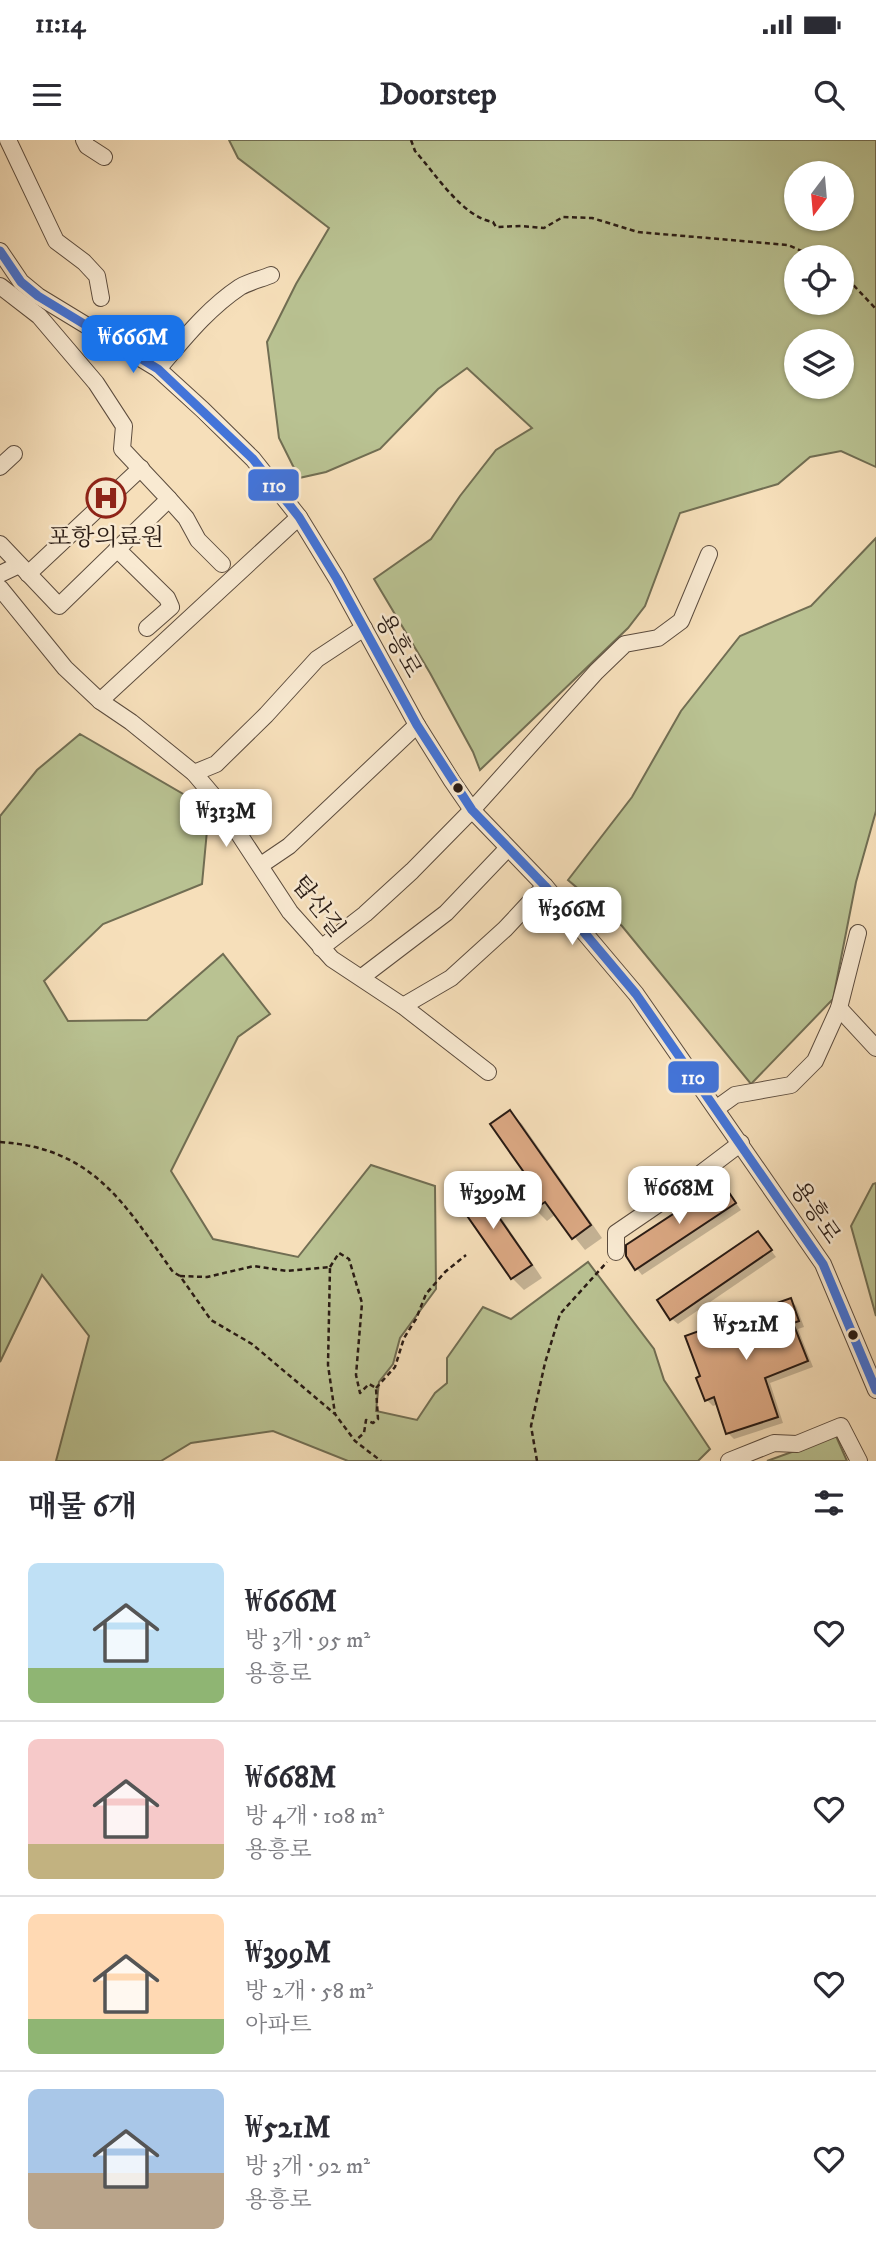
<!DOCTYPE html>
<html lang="ko">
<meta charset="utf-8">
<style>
:root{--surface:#fff;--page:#f7f7f7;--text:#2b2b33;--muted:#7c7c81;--line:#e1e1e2;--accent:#1a73e8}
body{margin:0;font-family:"IM FELL DW Pica","Noto Serif KR",serif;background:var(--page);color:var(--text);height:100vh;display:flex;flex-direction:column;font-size:26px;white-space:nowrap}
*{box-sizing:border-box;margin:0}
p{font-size:23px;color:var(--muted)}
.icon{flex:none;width:38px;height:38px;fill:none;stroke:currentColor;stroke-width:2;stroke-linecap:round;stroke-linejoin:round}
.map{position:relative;height:1321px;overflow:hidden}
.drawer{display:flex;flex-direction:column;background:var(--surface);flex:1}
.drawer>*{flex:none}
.needle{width:46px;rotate:196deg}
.controls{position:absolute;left:784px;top:21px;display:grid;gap:14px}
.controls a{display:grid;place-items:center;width:70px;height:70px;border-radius:50%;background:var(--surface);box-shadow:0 2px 5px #0004;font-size:35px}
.price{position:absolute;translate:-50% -60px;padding:0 16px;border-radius:14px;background:#fff;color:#222;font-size:23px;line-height:46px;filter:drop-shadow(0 2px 4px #0008)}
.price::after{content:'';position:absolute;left:50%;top:42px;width:21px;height:16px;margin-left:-10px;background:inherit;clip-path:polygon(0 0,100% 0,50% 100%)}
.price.active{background:var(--accent);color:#fff}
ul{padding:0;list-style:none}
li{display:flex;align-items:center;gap:21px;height:175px;padding:0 28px}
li+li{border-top:2px solid var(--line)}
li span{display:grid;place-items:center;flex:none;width:196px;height:140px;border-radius:10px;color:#555}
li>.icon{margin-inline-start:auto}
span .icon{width:84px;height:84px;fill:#fffc;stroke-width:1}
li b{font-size:30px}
h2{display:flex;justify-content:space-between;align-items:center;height:84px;padding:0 28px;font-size:30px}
.status{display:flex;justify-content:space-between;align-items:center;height:49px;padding:0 35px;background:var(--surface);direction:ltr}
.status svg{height:19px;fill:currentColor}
header{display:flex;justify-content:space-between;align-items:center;height:91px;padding:0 28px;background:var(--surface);font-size:32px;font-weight:800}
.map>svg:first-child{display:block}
.green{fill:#b9c292;stroke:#716e53;stroke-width:2;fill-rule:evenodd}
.shadow{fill:#0003}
.building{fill:#dba883;stroke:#291b14;stroke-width:2}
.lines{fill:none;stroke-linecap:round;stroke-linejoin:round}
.minor-casing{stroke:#5c4c3e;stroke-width:18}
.path{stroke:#291b14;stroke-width:2.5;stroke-dasharray:5 3.5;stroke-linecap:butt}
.minor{stroke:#f9ead2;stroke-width:16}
.bus-1-casing{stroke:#f9ead2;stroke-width:14}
.bus-1{stroke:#4374d9;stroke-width:9}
.bus-dot{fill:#291b14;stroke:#f9ead2;stroke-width:2.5}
.labels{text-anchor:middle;stroke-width:5;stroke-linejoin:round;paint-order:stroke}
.poi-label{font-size:24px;fill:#291b14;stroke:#f9ead2}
.street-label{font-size:24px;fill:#291b14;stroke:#f9ead2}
.line-badge{stroke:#f9ead2;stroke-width:2.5}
.badge-label{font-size:19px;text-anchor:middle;font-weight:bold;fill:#fff}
</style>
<div class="status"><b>11:14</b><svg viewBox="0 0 49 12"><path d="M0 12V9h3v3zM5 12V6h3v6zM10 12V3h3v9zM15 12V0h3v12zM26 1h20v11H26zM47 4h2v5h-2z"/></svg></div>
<header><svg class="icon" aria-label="menu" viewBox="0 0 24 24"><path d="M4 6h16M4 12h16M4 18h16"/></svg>Doorstep<svg class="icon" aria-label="search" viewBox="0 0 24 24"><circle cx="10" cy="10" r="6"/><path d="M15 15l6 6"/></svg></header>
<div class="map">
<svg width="876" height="1321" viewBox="0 0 876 1321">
<rect width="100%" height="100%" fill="#f6dfba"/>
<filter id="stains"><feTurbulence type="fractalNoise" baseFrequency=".00286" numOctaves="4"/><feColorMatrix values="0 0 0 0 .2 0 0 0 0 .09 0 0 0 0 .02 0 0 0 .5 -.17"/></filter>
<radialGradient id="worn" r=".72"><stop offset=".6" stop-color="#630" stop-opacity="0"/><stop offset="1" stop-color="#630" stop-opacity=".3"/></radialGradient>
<g class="green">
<path d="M229,0H876V327L841,311L810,317L778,344L680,373L645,466L628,488L480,630L473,612L430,533L374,439L431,399L460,356L496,310L532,288L467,228L438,249L380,309L326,332L299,338L279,298L267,202L296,144L329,88L238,18ZM796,33H842V79H796ZM796,117H842V163H796ZM796,201H842V247H796Z"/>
<polygon points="876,398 876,671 856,742 833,859 751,944 622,786 568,740 632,657 681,571 740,496 811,466"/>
<polygon points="80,594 209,669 202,744 103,784 44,841 68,881 147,880 223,814 270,874 238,897 171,1031 213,1099 298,1117 371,1025 435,1046 436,1149 400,1198 393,1224 379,1242 376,1271 417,1280 435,1253 447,1243 447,1218 483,1167 511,1179 588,1122 654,1209 664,1240 710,1309 698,1321 348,1321 273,1291 191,1303 161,1321 56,1321 89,1196 42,1135 0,1222 0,676 37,630"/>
<polygon points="876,1043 876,1176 851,1086 873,1044"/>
<polygon points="836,1296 847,1321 767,1321"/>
</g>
<g class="shadow">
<polygon points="510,972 522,984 602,1098 585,1110 556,1074 547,1081 535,1069 514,1040 526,1031"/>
<polygon points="722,1044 741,1070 642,1135 627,1116"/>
<polygon points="474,1045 487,1057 542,1138 524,1150 512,1138 457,1057"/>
<polygon points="758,1093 776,1117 678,1184 672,1179"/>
<polygon points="790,1160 796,1166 804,1187 798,1189 813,1227 770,1243 783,1283 734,1299 728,1293 718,1264 713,1266 707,1260"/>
</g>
<g class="building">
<polygon points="510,970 591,1085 572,1099 545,1062 533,1070 511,1039 523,1031 490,984"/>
<polygon points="722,1042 736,1063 635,1130 626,1116 626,1105"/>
<polygon points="475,1043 532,1125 511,1139 454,1057"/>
<polygon points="758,1091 772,1110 670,1180 657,1160"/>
<polygon points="791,1158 799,1181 793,1183 808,1221 765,1238 778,1277 726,1294 714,1257 705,1261 696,1238 700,1236 685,1196"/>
</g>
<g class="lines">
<g class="minor-casing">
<g id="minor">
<polyline points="8,0 56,101 84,122 97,136 101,158"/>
<polyline points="84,0 87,6 104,17"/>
<polyline points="0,111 21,142 38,156 158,229 203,270 253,319 299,377 337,439 417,585 452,641 472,670 545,746 636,854 823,1124 876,1250"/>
<polyline points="0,146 39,176 96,243 124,286 122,309 169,359 59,466 0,404"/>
<path d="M158,229C183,200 207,169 240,147C249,142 261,139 271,135"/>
<polyline points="0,327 14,314"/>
<polyline points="169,359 186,378 198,400 222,424"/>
<polyline points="117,409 167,458 171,467 147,488"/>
<polyline points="0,434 19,425"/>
<polyline points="28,434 141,328"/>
<polyline points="0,448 65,528 100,561 131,582 194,633 216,659 290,772 332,819 403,866 488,932"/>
<polyline points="100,561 299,377"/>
<polyline points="194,633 216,624 266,575 317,519 364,488"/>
<polyline points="261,725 289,706 417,585"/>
<polyline points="321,808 365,774 412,731 472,670 596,532 625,504 658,498 681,481 709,414"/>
<polyline points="362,837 446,773 507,709"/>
<polyline points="403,866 451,838 505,789 545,746"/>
<polyline points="839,868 876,908"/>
<polyline points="717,968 735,955 791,945 815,921 839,868 858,793"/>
<polyline points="616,1112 616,1093 679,1050 741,1003"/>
<polyline points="729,1321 774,1303 797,1304 841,1286 859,1321"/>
</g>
</g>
<g class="path">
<path d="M411,0L415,11C435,33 462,77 493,82L496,87L521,86L544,88L563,77L592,78L638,92L788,105L815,117"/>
<polyline points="842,133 876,169"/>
<path d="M0,1002C93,1008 124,1063 173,1132L180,1136L211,1180L252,1204L335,1274L355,1301L381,1321"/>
<polyline points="330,1127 339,1113 349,1119 362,1163 356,1235 360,1253 369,1244 376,1248 378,1279 373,1283 366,1280 364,1293 355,1301"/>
<polyline points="180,1136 207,1137 254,1126 287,1131 330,1127 328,1225 335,1274"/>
<polyline points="376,1248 395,1227 404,1198 416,1179 426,1154 445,1132 466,1115"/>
<polyline points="537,1321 531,1286 545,1223 560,1174 607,1122"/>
</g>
<use href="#minor" class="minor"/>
<g class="bus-1-casing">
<polyline id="bus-1" points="0,111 21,142 38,156 158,229 253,319 299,377 337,439 417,585 472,670 545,746 636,854 823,1124 876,1250"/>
</g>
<use href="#bus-1" class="bus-1"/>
</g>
<defs>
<g id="hospital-ring" transform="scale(2.0125)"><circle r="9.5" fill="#f9ead2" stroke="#8f2418" stroke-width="1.5"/><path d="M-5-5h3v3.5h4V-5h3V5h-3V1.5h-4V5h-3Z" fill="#8f2418"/></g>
</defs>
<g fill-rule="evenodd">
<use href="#hospital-ring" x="106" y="358"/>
</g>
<g class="bus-dot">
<circle cx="458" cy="648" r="6"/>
<circle cx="853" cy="1195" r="6"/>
</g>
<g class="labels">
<g class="poi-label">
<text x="106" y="405">포항의료원</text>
</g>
<g class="street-label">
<text transform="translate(399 505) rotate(61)" y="8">용흥로</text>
<text transform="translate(319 766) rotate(52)" y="8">탑산길</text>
<text transform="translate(816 1072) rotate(56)" y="8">용흥로</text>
</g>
</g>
<g class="line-badge">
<rect x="247" y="328" width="53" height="34" rx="7" fill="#4374d9"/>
<rect x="667" y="920" width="53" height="34" rx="7" fill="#4374d9"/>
</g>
<g class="badge-label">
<text x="274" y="352">110</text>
<text x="693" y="944">110</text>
</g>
<rect width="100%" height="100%" filter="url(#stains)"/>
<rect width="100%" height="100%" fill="url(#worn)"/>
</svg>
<div class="controls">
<a><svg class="needle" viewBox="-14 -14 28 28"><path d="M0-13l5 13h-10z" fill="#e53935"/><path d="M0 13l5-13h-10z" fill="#7c7c81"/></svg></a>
<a><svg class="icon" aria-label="locate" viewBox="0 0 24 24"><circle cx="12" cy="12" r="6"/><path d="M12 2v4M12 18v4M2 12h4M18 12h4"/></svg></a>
<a><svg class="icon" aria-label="layers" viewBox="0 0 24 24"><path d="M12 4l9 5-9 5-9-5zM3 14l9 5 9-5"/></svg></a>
</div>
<b class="price active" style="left:133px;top:235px">₩666M</b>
<b class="price" style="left:226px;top:709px">₩313M</b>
<b class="price" style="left:572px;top:807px">₩366M</b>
<b class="price" style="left:679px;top:1086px">₩668M</b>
<b class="price" style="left:493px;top:1091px">₩399M</b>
<b class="price" style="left:746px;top:1222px">₩521M</b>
</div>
<section class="drawer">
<h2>매물 6개<svg class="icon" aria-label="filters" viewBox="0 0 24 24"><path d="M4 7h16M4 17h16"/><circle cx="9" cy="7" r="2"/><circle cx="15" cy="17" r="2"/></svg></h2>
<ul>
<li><span style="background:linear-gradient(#bfe0f5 75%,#8fb573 0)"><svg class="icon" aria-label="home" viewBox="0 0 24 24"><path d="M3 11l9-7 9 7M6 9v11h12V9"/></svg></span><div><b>₩666M</b><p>방 3개 · 95 m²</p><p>용흥로</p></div><svg class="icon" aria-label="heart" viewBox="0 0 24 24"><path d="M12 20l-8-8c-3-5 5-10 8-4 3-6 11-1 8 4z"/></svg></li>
<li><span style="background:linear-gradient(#f6c9c9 75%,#c2b280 0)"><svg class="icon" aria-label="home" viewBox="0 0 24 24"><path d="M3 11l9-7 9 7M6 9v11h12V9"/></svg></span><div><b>₩668M</b><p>방 4개 · 108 m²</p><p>용흥로</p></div><svg class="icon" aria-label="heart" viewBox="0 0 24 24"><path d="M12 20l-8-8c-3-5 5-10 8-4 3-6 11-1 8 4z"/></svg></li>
<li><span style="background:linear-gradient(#ffd9b3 75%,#8fb573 0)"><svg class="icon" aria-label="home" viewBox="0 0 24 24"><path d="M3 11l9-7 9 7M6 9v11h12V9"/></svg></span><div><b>₩399M</b><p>방 2개 · 58 m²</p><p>아파트</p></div><svg class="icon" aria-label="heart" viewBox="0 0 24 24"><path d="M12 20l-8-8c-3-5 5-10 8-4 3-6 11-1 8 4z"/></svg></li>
<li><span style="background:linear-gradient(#a9c7e8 60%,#b9a48a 0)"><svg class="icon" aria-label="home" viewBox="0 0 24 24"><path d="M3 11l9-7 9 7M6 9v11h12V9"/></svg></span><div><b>₩521M</b><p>방 3개 · 92 m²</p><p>용흥로</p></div><svg class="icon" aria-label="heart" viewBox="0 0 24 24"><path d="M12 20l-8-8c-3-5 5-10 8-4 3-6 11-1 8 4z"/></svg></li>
</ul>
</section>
